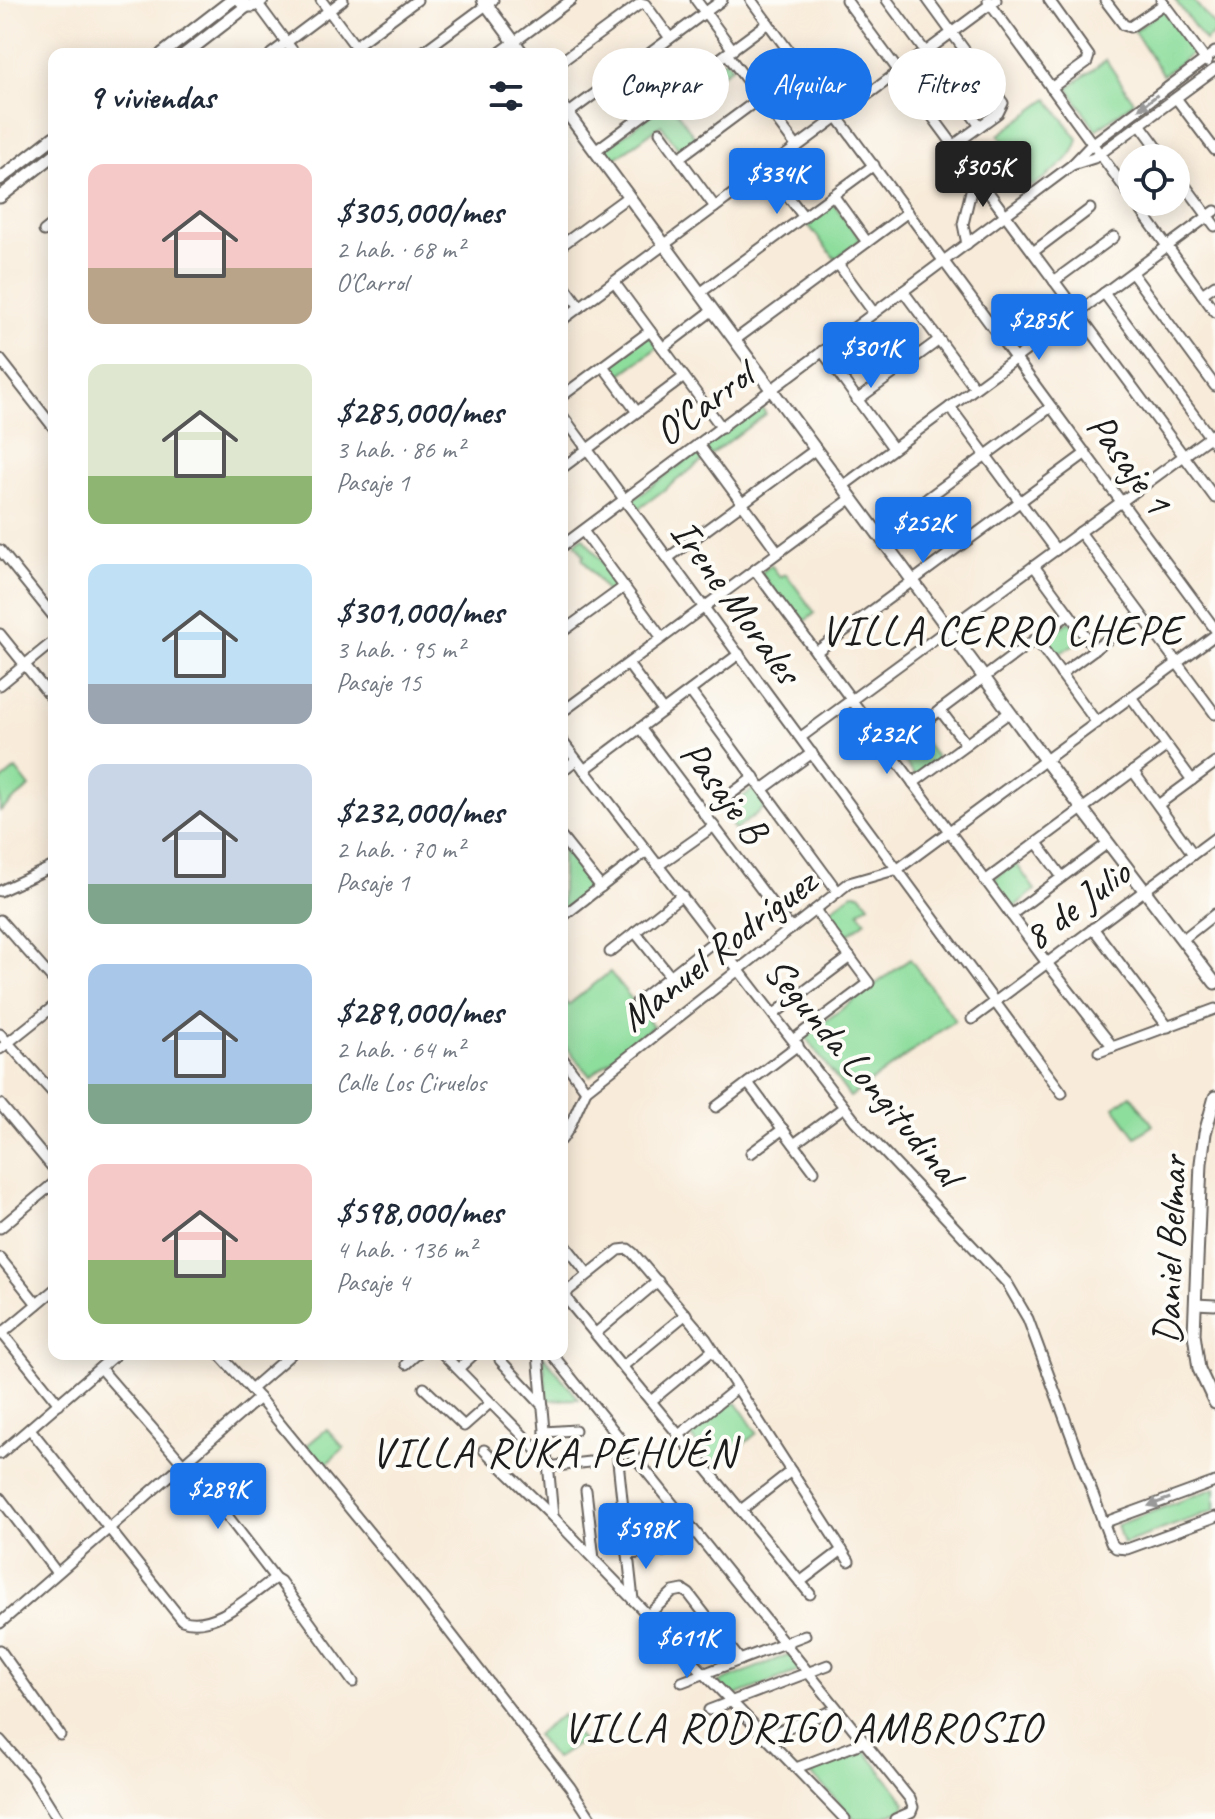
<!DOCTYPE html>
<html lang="es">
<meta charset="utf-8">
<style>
:root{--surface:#fff;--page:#f2f2f3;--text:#1f2937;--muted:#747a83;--accent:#1a73e8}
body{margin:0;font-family:Caveat,sans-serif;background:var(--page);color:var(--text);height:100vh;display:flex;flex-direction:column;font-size:30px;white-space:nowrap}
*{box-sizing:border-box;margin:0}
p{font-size:26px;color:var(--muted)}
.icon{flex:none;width:44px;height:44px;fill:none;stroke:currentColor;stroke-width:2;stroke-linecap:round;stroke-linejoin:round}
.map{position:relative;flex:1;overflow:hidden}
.drawer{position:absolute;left:48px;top:48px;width:520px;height:1312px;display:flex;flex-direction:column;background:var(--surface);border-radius:16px;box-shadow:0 4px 20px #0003}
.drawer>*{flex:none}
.top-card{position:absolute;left:592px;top:48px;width:502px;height:72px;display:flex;gap:16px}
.controls{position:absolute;left:1118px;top:144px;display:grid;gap:16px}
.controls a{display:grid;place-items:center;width:72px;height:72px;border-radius:50%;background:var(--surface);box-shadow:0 4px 20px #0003;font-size:40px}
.price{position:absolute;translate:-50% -68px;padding:0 18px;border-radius:8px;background:var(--accent);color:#fff;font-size:26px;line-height:52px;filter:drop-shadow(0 2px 4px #0008)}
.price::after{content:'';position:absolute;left:50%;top:48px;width:24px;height:18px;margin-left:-12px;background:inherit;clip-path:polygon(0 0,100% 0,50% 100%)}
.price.active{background:#222;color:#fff}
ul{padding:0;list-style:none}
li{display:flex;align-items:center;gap:24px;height:200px;padding:0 40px}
li span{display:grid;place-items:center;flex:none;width:224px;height:160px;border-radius:16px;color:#555}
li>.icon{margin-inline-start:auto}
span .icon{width:96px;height:96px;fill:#fffc;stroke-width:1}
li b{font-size:34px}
h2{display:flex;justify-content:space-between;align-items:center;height:96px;padding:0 40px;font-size:34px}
.pill{padding:0 28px;border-radius:36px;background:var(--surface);box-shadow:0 4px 20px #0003;font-size:28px;line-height:72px}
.pill.active{background:var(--accent);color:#fff}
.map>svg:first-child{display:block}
.green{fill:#8ddd9c;stroke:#547c5c;stroke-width:2}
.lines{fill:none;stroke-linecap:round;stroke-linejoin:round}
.minor-casing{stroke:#69645e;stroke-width:13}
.major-casing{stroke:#69645e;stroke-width:15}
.minor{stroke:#fff;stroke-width:9}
.major{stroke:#fff;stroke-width:11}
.oneway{fill:#999}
.labels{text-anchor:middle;stroke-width:8;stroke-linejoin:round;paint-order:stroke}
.street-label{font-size:40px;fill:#1c1c1c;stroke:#fdfcf7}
.neighbourhood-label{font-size:42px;letter-spacing:2px;fill:#1c1c1c;stroke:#fdfcf7}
</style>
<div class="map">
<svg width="1215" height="1819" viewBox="0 0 1215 1819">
<rect width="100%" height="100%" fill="#fdfcf7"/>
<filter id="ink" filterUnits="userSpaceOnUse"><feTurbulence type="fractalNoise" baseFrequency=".0125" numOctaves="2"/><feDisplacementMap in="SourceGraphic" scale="16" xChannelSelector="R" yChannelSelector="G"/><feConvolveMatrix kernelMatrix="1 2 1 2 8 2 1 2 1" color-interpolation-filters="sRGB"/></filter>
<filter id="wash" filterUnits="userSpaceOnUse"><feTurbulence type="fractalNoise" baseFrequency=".006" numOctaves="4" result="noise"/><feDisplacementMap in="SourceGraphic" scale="32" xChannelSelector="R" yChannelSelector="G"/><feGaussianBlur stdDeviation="1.8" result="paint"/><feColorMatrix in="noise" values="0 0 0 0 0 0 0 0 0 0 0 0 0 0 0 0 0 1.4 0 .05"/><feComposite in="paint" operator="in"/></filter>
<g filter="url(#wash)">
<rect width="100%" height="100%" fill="#f8ebd9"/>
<g class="green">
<polygon points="1175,0 1193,0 1215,26 1215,33 1205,41"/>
<polygon points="1163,10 1194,52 1163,75 1134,31"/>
<polygon points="726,59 732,67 675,109 696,139 680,151 661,125 612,161 604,150"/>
<polygon points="1106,60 1134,102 1096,130 1068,88"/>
<path d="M1048,99L1078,139C1073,162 1049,173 1032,187L1019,168L1022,165L999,135Z"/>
<polygon points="832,202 861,240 835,259 806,222"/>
<polygon points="646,336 650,337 658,347 616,378 608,368 609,364"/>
<polygon points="760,405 766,414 709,456 703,447"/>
<polygon points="699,451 705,459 637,510 631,501"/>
<polygon points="583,537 619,585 608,594 582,558 584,556 575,543"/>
<polygon points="771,565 780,577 786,574 815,613 800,625 761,573"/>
<polygon points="1070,621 1082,639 1053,658 1041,641"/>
<polygon points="919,733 938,760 916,777 896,750"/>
<polygon points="16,769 30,787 0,811 0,782"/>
<polygon points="755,788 768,805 735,830 722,812"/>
<polygon points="564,849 592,886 562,910 562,850"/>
<polygon points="1015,862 1035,890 1013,908 1009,908 990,883"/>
<polygon points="853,893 860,893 869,904 859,912 866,921 841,940 822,916"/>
<polygon points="910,959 955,1020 850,1097 805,1036"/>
<polygon points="610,972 653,1026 590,1076 562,1042 562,998 568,1005"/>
<polygon points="1131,1095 1153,1125 1136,1137 1114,1107"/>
<polygon points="543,1355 579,1399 547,1400"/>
<polygon points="737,1403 757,1433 714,1468 692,1438 691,1433 727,1404"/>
<polygon points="327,1429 344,1448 323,1467 306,1446"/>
<polygon points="1215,1488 1215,1510 1123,1544 1117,1525"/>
<polygon points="787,1655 791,1655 801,1668 799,1671 734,1696 718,1683"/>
<polygon points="562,1715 582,1741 555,1759 536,1735"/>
<polygon points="864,1749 905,1802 904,1809 879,1819 855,1819 810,1773 813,1768"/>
</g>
</g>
<g filter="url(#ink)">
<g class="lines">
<g class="minor-casing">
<g id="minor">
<polyline points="321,0 361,54"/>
<polyline points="696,0 733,50"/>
<polyline points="751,0 1215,629"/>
<polyline points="846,0 1215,498"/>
<polyline points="887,0 980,126"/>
<polyline points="928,0 1003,103 998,113 954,145"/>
<polyline points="1049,0 1089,56 1087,62 1051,88"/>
<polyline points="1105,0 1124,25 1130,27 1164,4"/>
<polyline points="1161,0 1207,62"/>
<polyline points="988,1 1132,198"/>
<polyline points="258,4 295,54"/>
<polyline points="355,46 417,0"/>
<polyline points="271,54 343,0"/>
<polyline points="420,54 493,0"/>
<polyline points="498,54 571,0"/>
<polyline points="727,54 797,147"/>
<polyline points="562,61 641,3 645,4 670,38"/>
<polyline points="1176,98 1215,150"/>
<polyline points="562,118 722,0"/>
<polyline points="1140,124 1165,158"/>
<polyline points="660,132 715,207"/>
<polyline points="595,151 768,23"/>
<polyline points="679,158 760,98"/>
<polyline points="1072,165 1094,158 1215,69"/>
<polyline points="767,169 804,217"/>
<polyline points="1176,173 1215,226"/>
<polyline points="833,195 867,242"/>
<polyline points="1135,202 1215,312"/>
<polyline points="44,231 54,223"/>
<polyline points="967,244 963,224 975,174"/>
<polyline points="562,245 629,196"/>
<polyline points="1033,252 1090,209"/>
<polyline points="838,264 874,313"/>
<polyline points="1132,273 1215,386"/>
<polyline points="1054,281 1114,237"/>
<polyline points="562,282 580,307"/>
<polyline points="614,282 722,428"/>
<polyline points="903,291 975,388"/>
<polyline points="700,293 874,165"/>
<polyline points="1104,293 1215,444"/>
<polyline points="1202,294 1215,285"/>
<polyline points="562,320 996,0"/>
<polyline points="735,340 908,212"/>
<polyline points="663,348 713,310"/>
<polyline points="822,351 893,448"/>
<polyline points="0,359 54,428"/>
<polyline points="603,366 637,412"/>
<polyline points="562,396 650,331"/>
<polyline points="857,400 939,340"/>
<polyline points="950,407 1056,550"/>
<polyline points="562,415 1062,1093"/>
<polyline points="699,445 778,552"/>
<polyline points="562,468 684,377"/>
<polyline points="843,486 1215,211"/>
<polyline points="583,531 662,638"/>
<polyline points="1080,532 1215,714"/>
<polyline points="879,534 1051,407"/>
<polyline points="562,546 1072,165 1092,144 1215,52"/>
<polyline points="0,550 54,617"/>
<polyline points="668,558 816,449"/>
<polyline points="1034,566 1095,649"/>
<polyline points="755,570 1047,963 1113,1047"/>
<polyline points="562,632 624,587"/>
<polyline points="0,634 54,701"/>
<polyline points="1036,639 1097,723"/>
<polyline points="816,652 1086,453"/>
<polyline points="628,664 663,711"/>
<polyline points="1061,674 1141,615"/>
<polyline points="0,685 54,641"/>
<polyline points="690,691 838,892"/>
<polyline points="1131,697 1192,780"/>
<polyline points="940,710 966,744"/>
<polyline points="562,712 852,498"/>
<polyline points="640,728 791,929"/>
<polyline points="801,737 1215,433"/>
<polyline points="562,741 855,1121 1007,1283 1028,1319 1111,1543 1116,1548 1127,1549 1215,1517"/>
<polyline points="888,749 1069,614"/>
<polyline points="584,770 739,654"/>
<polyline points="562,771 576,760"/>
<polyline points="1133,771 1193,854"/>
<polyline points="913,783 1010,712"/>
<polyline points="763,789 812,753"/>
<polyline points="1158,805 1215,763"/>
<polyline points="704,814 754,777"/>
<polyline points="562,838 601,887"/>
<polyline points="1037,843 1062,877"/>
<polyline points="659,865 714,826"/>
<polyline points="985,881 1167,746"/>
<polyline points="0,891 54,866"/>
<polyline points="1011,915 1108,843"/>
<polyline points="562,917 647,851"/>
<polyline points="0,920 54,981"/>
<polyline points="1093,928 1168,1027"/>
<polyline points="635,932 670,976"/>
<polyline points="1182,940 1215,914"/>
<polyline points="610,952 682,895"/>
<polyline points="637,1002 717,939"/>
<polyline points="774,1014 850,957"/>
<polyline points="972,1019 1215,838"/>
<polyline points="0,1034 54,1094"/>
<polyline points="794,1039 869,983 815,910"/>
<polyline points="0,1049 54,1006"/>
<polyline points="1099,1052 1215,1009"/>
<polyline points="562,1058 586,1090"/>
<polyline points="748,1083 814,1171"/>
<polyline points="0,1104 54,1169"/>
<polyline points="716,1107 798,1045"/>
<polyline points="562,1139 569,1128 586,1090 849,883 898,869 1215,635"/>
<polyline points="794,1144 844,1107"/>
<polyline points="751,1153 783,1129"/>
<polyline points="0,1228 54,1183"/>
<polyline points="562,1241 588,1274"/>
<polyline points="0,1258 37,1304"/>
<polyline points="1195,1304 1215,1305"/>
<polyline points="2,1333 59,1404"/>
<polyline points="596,1333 658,1281"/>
<polyline points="0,1335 54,1290"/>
<polyline points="219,1354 259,1398 424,1599 570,1787 591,1819"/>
<polyline points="443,1354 547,1460"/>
<polyline points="538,1354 553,1517"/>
<polyline points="552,1354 910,1799 913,1807 911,1812 895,1819"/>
<polyline points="500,1360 543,1406"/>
<polyline points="406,1364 417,1354"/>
<polyline points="623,1366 686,1314"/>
<polyline points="100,1368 222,1509 275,1578 280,1581 353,1682"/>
<polyline points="458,1369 474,1354"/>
<polyline points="424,1388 464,1426 490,1403"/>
<polyline points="251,1389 291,1354"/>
<polyline points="651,1401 713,1350"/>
<path d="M30,1429L182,1620C213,1632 251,1595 275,1578"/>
<polyline points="545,1432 575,1430"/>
<polyline points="615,1433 624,1518"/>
<polyline points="679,1435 737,1388"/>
<polyline points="484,1450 553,1517 845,1819"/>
<polyline points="0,1454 116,1354"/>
<polyline points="548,1467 589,1462"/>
<polyline points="586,1490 594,1559"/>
<polyline points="0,1498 57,1573"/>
<polyline points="741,1510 791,1471"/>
<polyline points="1103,1523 1215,1482"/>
<polyline points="627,1545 633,1600"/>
<polyline points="628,1554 665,1551"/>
<polyline points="800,1582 842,1550"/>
<polyline points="810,1594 569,1302 566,1295 569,1290 619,1250 628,1249 633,1253 706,1339 849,1561"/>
<polyline points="648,1615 673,1592 683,1590 689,1594 740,1660"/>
<polyline points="0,1623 259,1398"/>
<polyline points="0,1650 60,1735"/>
<polyline points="682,1682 805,1635"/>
<polyline points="709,1710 828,1665"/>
<polyline points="765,1736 837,1709"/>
<polyline points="0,1740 31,1776 58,1819"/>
<polyline points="796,1768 864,1742"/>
</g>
</g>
<g class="major-casing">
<g id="major">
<polyline points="240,0 247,6 253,6 262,0"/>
<polyline points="483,0 523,54"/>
<polyline points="162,54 232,0"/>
<polyline points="185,54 247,6"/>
<polyline points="562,106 1045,760 1215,983"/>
<polyline points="0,179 54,137"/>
<polyline points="0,197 54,155"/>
<polyline points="1215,1097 1205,1133 1201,1163 1194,1334 1199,1369 1215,1403"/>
</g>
</g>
<use href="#minor" class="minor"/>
<use href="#major" class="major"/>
</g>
<defs><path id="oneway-solid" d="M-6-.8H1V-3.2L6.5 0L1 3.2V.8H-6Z" transform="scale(2)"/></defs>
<g class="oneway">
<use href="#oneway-solid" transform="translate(1148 102) rotate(143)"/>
<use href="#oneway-solid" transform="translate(1159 1502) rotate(160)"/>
</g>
</g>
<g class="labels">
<g class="street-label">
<text transform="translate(703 403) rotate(-37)" y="14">O'Carrol</text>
<text transform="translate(1130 463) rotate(54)" y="14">Pasaje 1</text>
<text transform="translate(737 601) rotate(54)" y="14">Irene Morales</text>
<text transform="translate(725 791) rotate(53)" y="14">Pasaje B</text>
<text transform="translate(1076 904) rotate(-37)" y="14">8 de Julio</text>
<text transform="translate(717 949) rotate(-38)" y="14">Manuel Rodríguez</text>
<text transform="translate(864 1071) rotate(50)" y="14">Segunda Longitudinal</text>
<text transform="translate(1169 1250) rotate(-88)" y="14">Daniel Belmar</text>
</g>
<g class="neighbourhood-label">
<text x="1002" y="644">VILLA CERRO CHEPE</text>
<text x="554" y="1466">VILLA RUKA PEHUÉN</text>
<text x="803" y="1741">VILLA RODRIGO AMBROSIO</text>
</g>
</g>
</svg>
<div class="controls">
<a><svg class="icon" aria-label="locate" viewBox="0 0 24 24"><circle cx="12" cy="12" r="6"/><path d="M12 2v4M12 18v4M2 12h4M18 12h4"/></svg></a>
</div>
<b class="price active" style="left:983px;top:209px">$305K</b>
<b class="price" style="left:777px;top:216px">$334K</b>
<b class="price" style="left:1039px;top:362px">$285K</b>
<b class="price" style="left:871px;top:390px">$301K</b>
<b class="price" style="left:923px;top:565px">$252K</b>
<b class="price" style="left:887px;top:776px">$232K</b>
<b class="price" style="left:218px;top:1531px">$289K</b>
<b class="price" style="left:646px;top:1571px">$598K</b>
<b class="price" style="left:687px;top:1680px">$611K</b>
<div class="top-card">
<a class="pill">Comprar</a>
<a class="pill active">Alquilar</a>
<a class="pill">Filtros</a>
</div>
<section class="drawer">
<h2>9 viviendas<svg class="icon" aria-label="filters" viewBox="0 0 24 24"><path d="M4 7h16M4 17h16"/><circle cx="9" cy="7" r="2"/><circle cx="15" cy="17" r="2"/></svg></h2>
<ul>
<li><span style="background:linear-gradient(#f6c9c9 65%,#b9a48a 0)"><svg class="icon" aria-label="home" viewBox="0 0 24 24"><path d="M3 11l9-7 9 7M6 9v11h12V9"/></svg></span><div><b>$305,000/mes</b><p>2 hab. · 68 m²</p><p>O'Carrol</p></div></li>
<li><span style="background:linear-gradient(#dfe7d0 70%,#8fb573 0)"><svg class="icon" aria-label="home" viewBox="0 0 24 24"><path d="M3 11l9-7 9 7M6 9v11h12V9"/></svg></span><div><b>$285,000/mes</b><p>3 hab. · 86 m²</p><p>Pasaje 1</p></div></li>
<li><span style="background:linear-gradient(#bfe0f5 75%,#9aa5b1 0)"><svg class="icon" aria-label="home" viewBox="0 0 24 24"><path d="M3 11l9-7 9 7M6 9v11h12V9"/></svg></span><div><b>$301,000/mes</b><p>3 hab. · 95 m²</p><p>Pasaje 15</p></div></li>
<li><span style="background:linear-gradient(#c9d6e8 75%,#7fa58c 0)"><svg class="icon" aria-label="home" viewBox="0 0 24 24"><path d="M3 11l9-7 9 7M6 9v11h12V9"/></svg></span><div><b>$232,000/mes</b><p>2 hab. · 70 m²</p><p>Pasaje 1</p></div></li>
<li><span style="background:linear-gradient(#a9c7e8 75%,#7fa58c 0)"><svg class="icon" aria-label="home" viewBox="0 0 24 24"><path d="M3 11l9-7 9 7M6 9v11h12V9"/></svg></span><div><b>$289,000/mes</b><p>2 hab. · 64 m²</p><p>Calle Los Ciruelos</p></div></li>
<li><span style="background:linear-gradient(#f6c9c9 60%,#8fb573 0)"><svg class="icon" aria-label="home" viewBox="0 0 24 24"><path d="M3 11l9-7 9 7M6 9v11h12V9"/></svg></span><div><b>$598,000/mes</b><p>4 hab. · 136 m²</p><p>Pasaje 4</p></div></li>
</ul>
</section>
</div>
